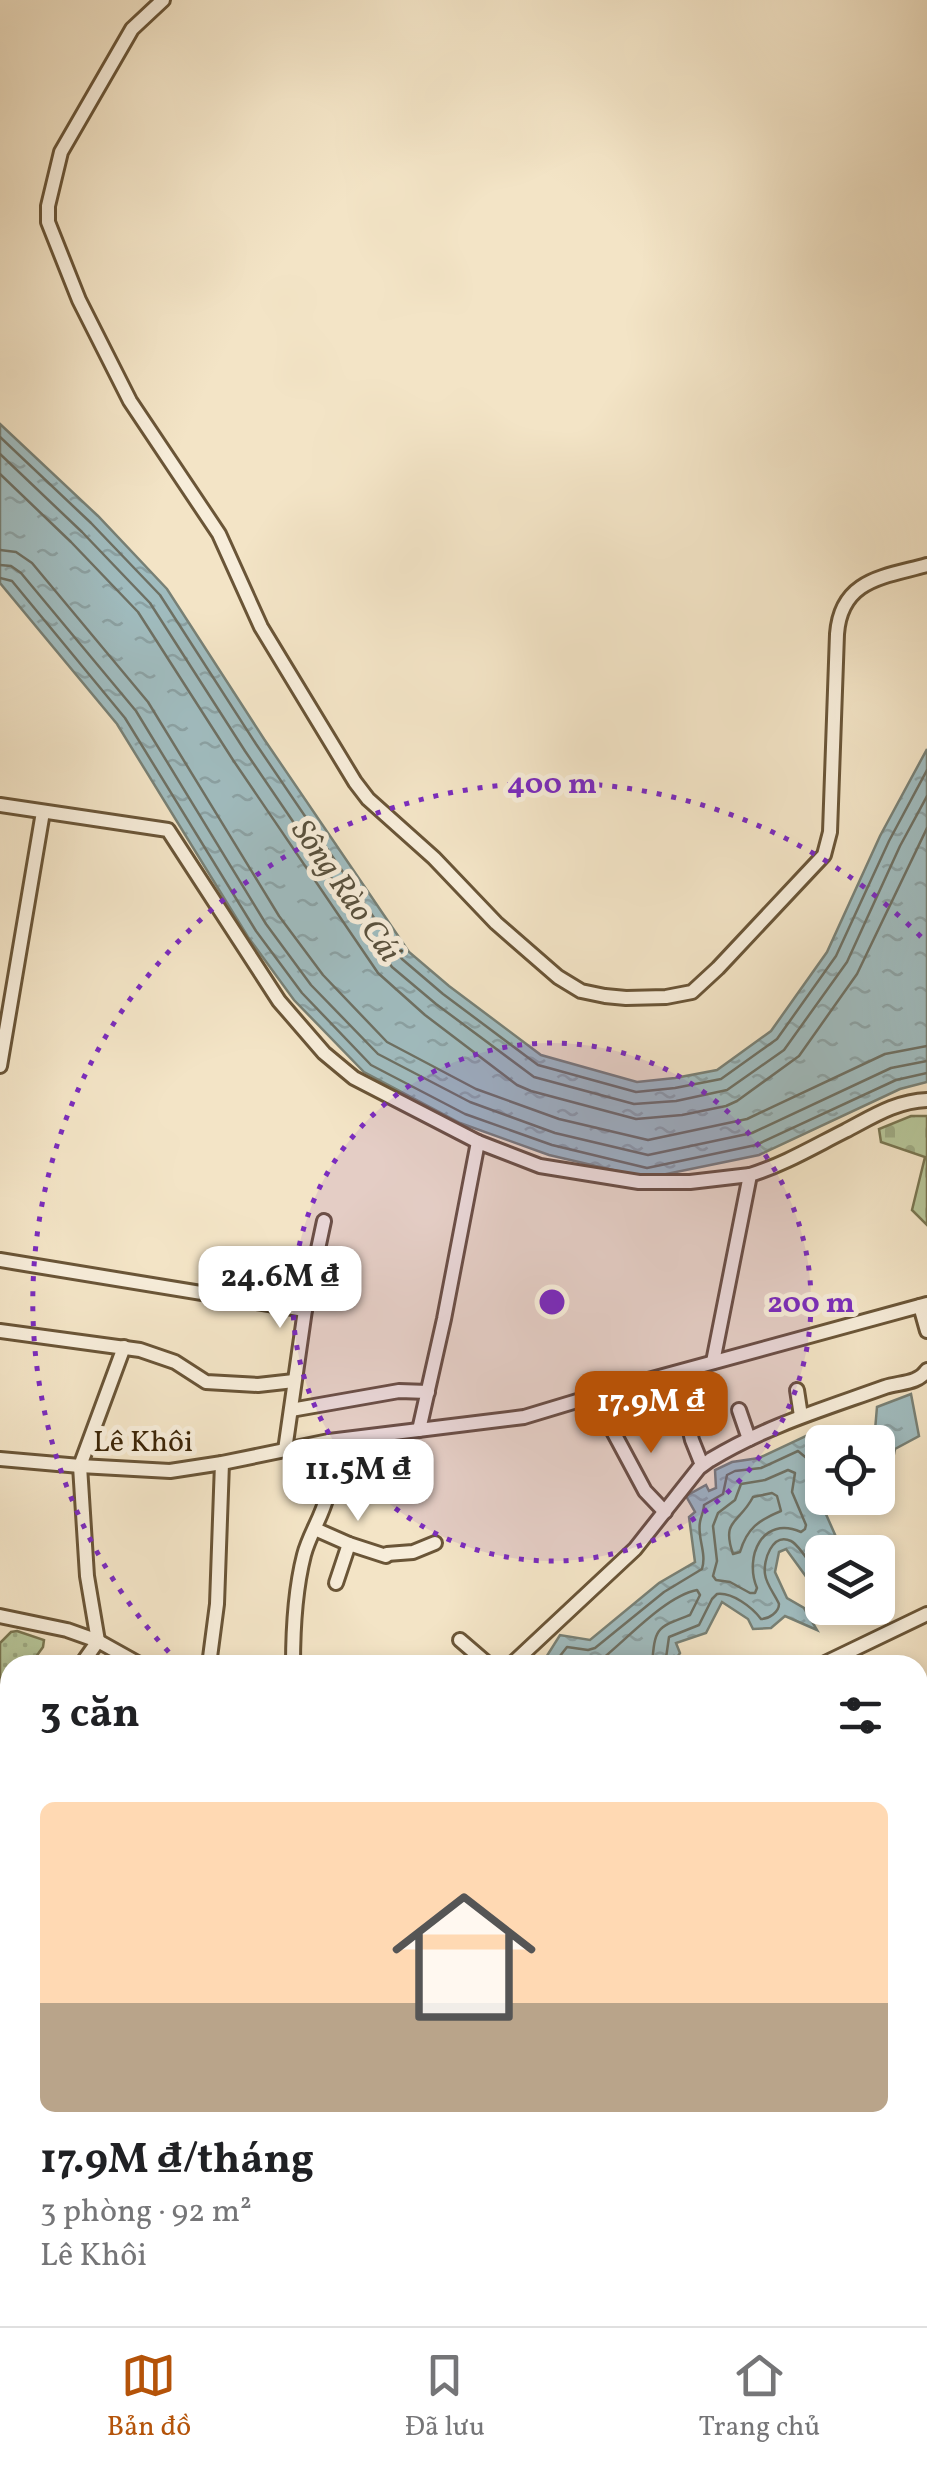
<!DOCTYPE html>
<html lang="vi">
<meta charset="utf-8">
<style>
:root{--surface:#fff;--page:#f2f2f2;--text:#202124;--muted:#757577;--line:#e0e0e0;--accent:#b45309}
body{margin:0;font-family:Vollkorn,serif;background:var(--page);color:var(--text);height:100vh;display:flex;flex-direction:column;font-size:38px;white-space:nowrap}
*{box-sizing:border-box;margin:0}
p{font-size:32px;color:var(--muted)}
.icon{flex:none;width:55px;height:55px;fill:none;stroke:currentColor;stroke-width:2;stroke-linecap:round;stroke-linejoin:round}
.map{position:relative;flex:1;overflow:hidden}
.side{position:absolute;left:0px;top:1655px;width:928px;height:672px;display:flex;flex-direction:column;background:var(--surface);border-radius:30px 30px 0 0;box-shadow:0 5px 15px #0003}
.side>*{flex:none}
.fabs{position:absolute;left:805px;top:1425px;display:grid;gap:20px}
.fabs a{display:grid;place-items:center;width:90px;height:90px;border-radius:15px;background:var(--surface);box-shadow:0 5px 15px #0003;font-size:50px}
.price{position:absolute;translate:-50% -85px;padding:0 22px;border-radius:20px;background:#fff;color:#222;font-size:32px;line-height:65px;filter:drop-shadow(0 2px 5px #0008)}
.price::after{content:'';position:absolute;left:50%;top:60px;width:30px;height:22px;margin-left:-15px;background:inherit;clip-path:polygon(0 0,100% 0,50% 100%)}
.price.on{background:var(--accent);color:#fff}
ul{padding:0;list-style:none}
li{display:grid;align-content:center;gap:20px;height:530px;padding:0 40px}
li span{display:grid;place-items:center;height:310px;border-radius:15px;color:#555}
li>.icon{margin-inline-start:auto}
span .icon{width:180px;height:180px;fill:#fffc;stroke-width:1}
li b{font-size:42px}
h2{display:flex;justify-content:space-between;align-items:center;height:120px;padding:0 40px;font-size:42px}
.menu{display:flex;justify-content:space-around;align-items:center;height:140px;border-top:2px solid var(--line);background:var(--surface);font-size:28px;color:var(--muted)}
.menu a{display:grid;justify-items:center;gap:5px}
.menu .on{color:var(--accent)}
.map>svg:first-child{display:block}
.grass{fill:url(#grass-dots);stroke:#797550;stroke-width:2.5}
.cemetery{fill:url(#cemetery-stones);stroke:#797550;stroke-width:2.5}
.water{fill:url(#water-ripples);stroke:#788075;stroke-width:2.5}
.lines{fill:none;stroke-linecap:round;stroke-linejoin:round}
.shore{stroke:#6e7063;stroke-width:2.5}
.stream{stroke:#788075;stroke-width:2.5}
.canal{stroke:#a0bcbf;stroke-width:9}
.minor-casing{stroke:#6a5537;stroke-width:18}
.minor{stroke:#f7edda;stroke-width:12}
.ring{fill:none;stroke:#7b2cbf;stroke-width:5;stroke-dasharray:5 10}
.labels{text-anchor:middle;stroke-width:10;stroke-linejoin:round;paint-order:stroke}
.street-label{font-size:30px;fill:#3c2507;stroke:#f7edda}
.water-label{font-size:32px;font-style:italic;fill:#5a523e;stroke:#f7edda}
.centre{fill:#7b2cbf;stroke:#f7edda;stroke-width:5}
.ring-label{font-size:30px;text-anchor:middle;font-weight:bold;fill:#7b2cbf;stroke:#f7edda;stroke-width:10;stroke-linejoin:round;paint-order:stroke}
</style>
<div class="map">
<svg width="927" height="2326" viewBox="0 0 927 2326">
<defs>
<pattern id="grass-dots" width="8" height="8" patternUnits="userSpaceOnUse" patternTransform="scale(2.5)"><rect width="8" height="8" fill="#b6c598"/><path d="M2 2h.1M6 6h.1" fill="none" stroke="#9da982" stroke-width="1.8" stroke-linecap="round"/></pattern>
<pattern id="cemetery-stones" width="16" height="16" patternUnits="userSpaceOnUse" patternTransform="scale(2.5)"><rect width="16" height="16" fill="#b6c598"/><path d="M2 7V4a2 2 0 0 1 4 0v3zM10 15v-3a2 2 0 0 1 4 0v3z" fill="#9da982"/></pattern>
<pattern id="water-ripples" width="26" height="14" patternUnits="userSpaceOnUse" patternTransform="scale(2.5)"><rect width="26" height="14" fill="#a0bcbf"/><path d="M2 4q2-2 4 0t4 0M15 11q2-2 4 0t4 0" fill="none" stroke="#8ba1a3"/></pattern>
</defs>
<rect width="100%" height="100%" fill="#f3e4c6"/>
<filter id="stains"><feTurbulence type="fractalNoise" baseFrequency=".002" numOctaves="4"/><feColorMatrix values="0 0 0 0 .2 0 0 0 0 .09 0 0 0 0 .02 0 0 0 .5 -.17"/></filter>
<radialGradient id="worn" r=".72"><stop offset=".6" stop-color="#630" stop-opacity="0"/><stop offset="1" stop-color="#630" stop-opacity=".3"/></radialGradient>
<polygon class="grass" points="17,1631 44,1640 43,1647 30,1665 10,1665 10,1692 0,1706 0,1643 11,1632"/>
<g class="cemetery">
<polygon points="911,1116 927,1116 927,1225 912,1210 925,1157 881,1142 879,1129"/>
<polygon points="480,2318 854,2318 855,2326 481,2326"/>
</g>
<g class="water">
<polygon points="0,424 98,516 167,589 264,739 409,952 449,986 541,1055 637,1082 675,1078 717,1070 771,1031 827,952 880,836 927,749 927,1082 900,1089 759,1155 647,1178 549,1155 460,1123 364,1072 294,1000 248,937 117,724 0,583"/>
<polygon points="911,1394 919,1436 895,1449 893,1459 878,1457 878,1442 874,1442 877,1407"/>
<polygon points="810,1434 813,1452 822,1452 822,1482 814,1487 840,1546 836,1552 822,1552 822,1590 810,1582 786,1549 779,1552 775,1572 787,1598 804,1608 817,1630 785,1616 771,1628 753,1629 748,1619 722,1602 706,1633 676,1643 680,1653 672,1665 529,1665 539,1658 545,1659 560,1635 590,1640 659,1583 695,1562 689,1517 695,1512 686,1496 706,1485 709,1491 716,1488 715,1470 732,1462 759,1458"/>
</g>
<g class="lines">
<g class="shore">
<polyline points="0,437 91,523 160,595 256,744 402,959 443,994 538,1065 636,1092 675,1088 721,1079 777,1039 836,956 889,841 927,770"/>
<polyline points="0,454 82,532 150,603 245,751 392,967 436,1004 534,1077 634,1104 676,1101 727,1090 784,1050 847,962 900,846 927,796"/>
<polyline points="0,474 71,542 138,612 233,760 378,973 425,1015 517,1085 531,1091 636,1119 682,1115 726,1106 737,1101 799,1056 857,974 927,828"/>
<polyline points="0,550 16,552 32,563 148,702 279,916 323,975 387,1042 476,1089 559,1119 648,1140 747,1119 885,1054 927,1046"/>
<polyline points="0,565 11,566 21,573 136,711 266,924 311,985 378,1054 470,1102 555,1133 648,1155 752,1133 891,1068 927,1061"/>
<polyline points="0,578 12,581 125,718 256,931 302,993 371,1065 465,1114 552,1145 647,1168 756,1145 896,1080 927,1073"/>
<path d="M788,1470L795,1473L792,1492L806,1525L805,1529L801,1532C762,1515 744,1557 757,1588L755,1593H750L730,1582L716,1580L713,1576L717,1561L713,1526L718,1513L735,1500L741,1484L765,1480Z"/>
<path d="M772,1493L777,1496L781,1511C759,1520 747,1528 740,1552L733,1554C721,1519 739,1524 753,1497Z"/>
<path d="M553,1665L567,1647L588,1650L595,1648L664,1592L702,1569C707,1553 697,1538 700,1522C701,1516 704,1511 704,1505L723,1494L727,1475L735,1471L761,1468L798,1451L810,1461L822,1462"/>
<path d="M568,1665L573,1660L590,1663L602,1659C628,1638 666,1596 697,1590L700,1595L690,1615C656,1628 655,1627 652,1665"/>
<path d="M665,1665L669,1637L699,1625L712,1599L717,1594C732,1592 752,1607 761,1619C769,1619 779,1612 779,1604C775,1595 766,1584 765,1574C763,1561 772,1532 791,1541C801,1546 813,1570 822,1579"/>
</g>
<polyline class="stream" points="839,1665 896,1636"/>
<g class="canal">
<polyline points="0,1929 10,1927"/>
<polyline points="0,1945 10,1943"/>
</g>
<g class="minor-casing">
<g id="minor">
<path d="M163,0L132,29L61,152L48,206V222L79,300L130,401L219,534L261,627L355,782L368,799L434,858L496,923L558,977L581,991L605,996L626,998L666,997L692,992L718,968L824,855L830,832L837,634C841,579 884,577 927,565"/>
<polyline points="0,805 168,830 279,1001 324,1053 354,1078 478,1142"/>
<polyline points="0,1066 43,812"/>
<polyline points="0,1260 305,1310"/>
<polyline points="920,1306 927,1331"/>
<polyline points="0,1331 140,1350 175,1362 206,1382 258,1385 294,1381"/>
<path d="M713,1362L750,1175C783,1165 815,1146 845,1131C872,1117 896,1101 927,1100"/>
<polyline points="676,1373 692,1440 702,1465"/>
<polyline points="797,1390 801,1416"/>
<polyline points="291,1410 399,1391 428,1392"/>
<polyline points="739,1410 749,1439"/>
<polyline points="608,1422 645,1491 665,1512"/>
<polyline points="419,1430 444,1319 478,1142 540,1166 639,1182 690,1182 750,1175"/>
<polyline points="285,1450 305,1310 324,1221"/>
<polyline points="0,1459 80,1466 170,1471 222,1463 329,1441 524,1417 630,1385 927,1304"/>
<polyline points="315,1529 349,1544 386,1556"/>
<polyline points="387,1554 413,1552 435,1543"/>
<polyline points="336,1583 349,1544"/>
<polyline points="0,1616 67,1630 98,1641 141,1665"/>
<polyline points="460,1640 489,1665"/>
<polyline points="81,1665 98,1641 87,1576 80,1466 124,1347"/>
<polyline points="209,1665 217,1604 222,1463"/>
<path d="M293,1665C293,1629 295,1590 304,1555C309,1535 322,1517 327,1496C332,1479 330,1460 329,1441"/>
<path d="M511,1665L635,1549L699,1468L710,1460C766,1426 824,1409 885,1387C900,1382 918,1384 927,1370"/>
<polyline points="821,1665 927,1614"/>
<polyline points="0,1743 10,1748"/>
<polyline points="0,1791 10,1774"/>
<polyline points="0,1920 10,1918"/>
<polyline points="668,2318 669,2326"/>
</g>
</g>
<use href="#minor" class="minor"/>
</g>
<circle cx="552" cy="1302" r="259" fill="#7b2cbf" fill-opacity=".12"/>
<g class="ring">
<circle cx="552" cy="1302" r="259"/>
<path d="M179 1663A519 519 0 1 1 925 941"/>
</g>
<g class="labels">
<g class="street-label">
<text x="143" y="1451">Lê Khôi</text>
</g>
<g class="water-label">
<text transform="translate(347 890) rotate(55)" y="11">Sông Rào Cái</text>
</g>
</g>
<circle cx="552" cy="1302" r="15" class="centre"/>
<g class="ring-label">
<text x="552" y="793">400 m</text>
<text x="811" y="1312">200 m</text>
</g>
<rect width="100%" height="100%" filter="url(#stains)"/>
<rect width="100%" height="100%" fill="url(#worn)"/>
</svg>
<div class="fabs">
<a><svg class="icon" aria-label="locate" viewBox="0 0 24 24"><circle cx="12" cy="12" r="6"/><path d="M12 2v4M12 18v4M2 12h4M18 12h4"/></svg></a>
<a><svg class="icon" aria-label="layers" viewBox="0 0 24 24"><path d="M12 4l9 5-9 5-9-5zM3 14l9 5 9-5"/></svg></a>
</div>
<b class="price" style="left:280px;top:1331px">24.6M ₫</b>
<b class="price on" style="left:651px;top:1456px">17.9M ₫</b>
<b class="price" style="left:358px;top:1524px">11.5M ₫</b>
<section class="side">
<h2>3 căn<svg class="icon" aria-label="filters" viewBox="0 0 24 24"><path d="M4 7h16M4 17h16"/><circle cx="9" cy="7" r="2"/><circle cx="15" cy="17" r="2"/></svg></h2>
<ul>
<li><span style="background:linear-gradient(#ffd9b3 65%,#b9a48a 0)"><svg class="icon" aria-label="home" viewBox="0 0 24 24"><path d="M3 11l9-7 9 7M6 9v11h12V9"/></svg></span><div><b>17.9M ₫/tháng</b><p>3 phòng · 92 m²</p><p>Lê Khôi</p></div></li>
</ul>
</section>
</div>
<nav class="menu">
<a class="on"><svg class="icon" aria-label="map" viewBox="0 0 24 24"><path d="M3 6l6-2 6 2 6-2v14l-6 2-6-2-6 2zM9 4v14M15 6v14"/></svg>Bản đồ</a>
<a><svg class="icon" aria-label="saved" viewBox="0 0 24 24"><path d="M7 4h10v16l-5-4-5 4z"/></svg>Đã lưu</a>
<a><svg class="icon" aria-label="home" viewBox="0 0 24 24"><path d="M3 11l9-7 9 7M6 9v11h12V9"/></svg>Trang chủ</a>
</nav>
